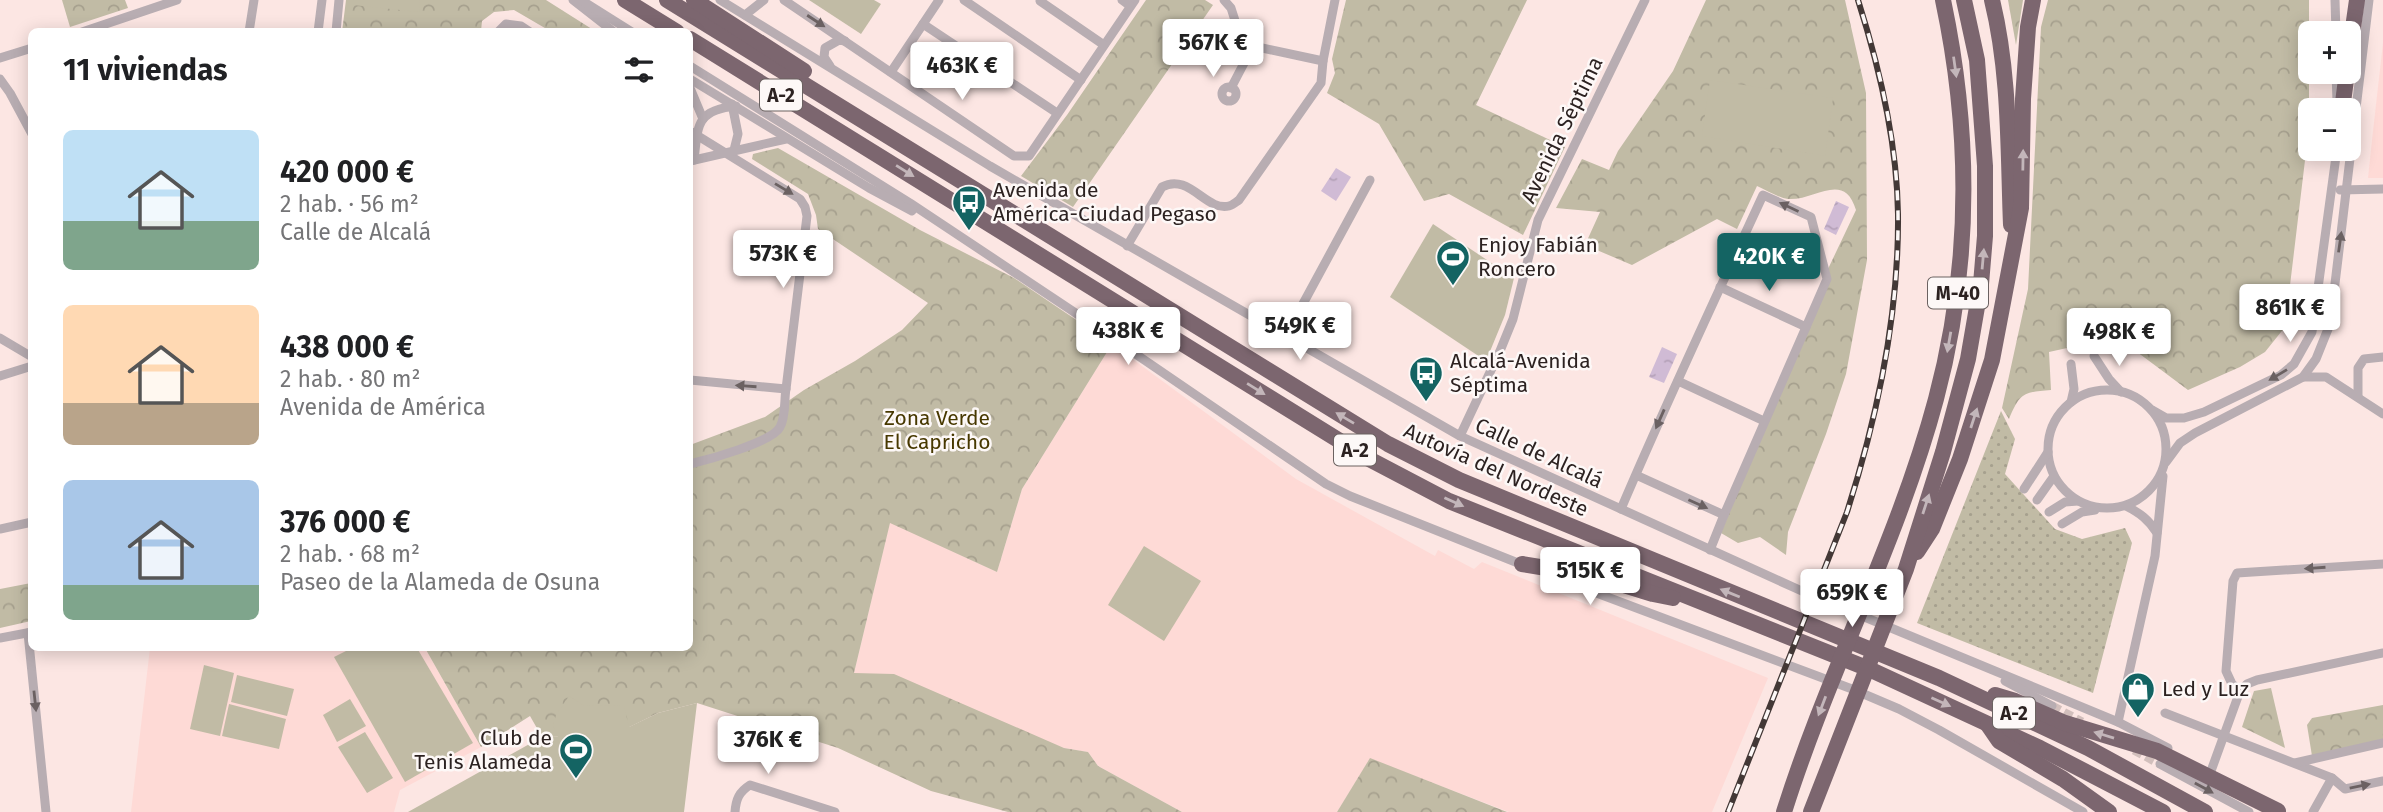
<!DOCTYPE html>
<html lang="es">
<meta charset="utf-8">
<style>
:root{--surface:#fff;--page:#f6f6f6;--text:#202124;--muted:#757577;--accent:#146463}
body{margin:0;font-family:"Fira Sans",sans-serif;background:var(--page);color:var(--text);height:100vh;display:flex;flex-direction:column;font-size:26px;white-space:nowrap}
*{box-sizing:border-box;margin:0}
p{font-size:23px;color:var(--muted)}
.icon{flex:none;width:38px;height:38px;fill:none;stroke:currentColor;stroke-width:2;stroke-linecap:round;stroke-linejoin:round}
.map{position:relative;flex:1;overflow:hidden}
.details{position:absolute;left:28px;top:28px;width:665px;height:623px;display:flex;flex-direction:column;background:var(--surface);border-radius:10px;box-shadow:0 4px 18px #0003}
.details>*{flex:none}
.controls{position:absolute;left:2298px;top:21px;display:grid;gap:14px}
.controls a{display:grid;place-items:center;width:63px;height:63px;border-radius:10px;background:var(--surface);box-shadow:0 4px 18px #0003;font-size:35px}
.price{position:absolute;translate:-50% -60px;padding:0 16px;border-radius:7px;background:#fff;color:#222;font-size:23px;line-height:46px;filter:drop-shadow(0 2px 4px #0008)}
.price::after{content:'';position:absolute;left:50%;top:42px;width:21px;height:16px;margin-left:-10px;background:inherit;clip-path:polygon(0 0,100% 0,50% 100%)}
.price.on{background:var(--accent);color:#fff}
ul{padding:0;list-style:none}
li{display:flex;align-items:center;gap:21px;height:175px;padding:0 35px}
li span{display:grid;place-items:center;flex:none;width:196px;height:140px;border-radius:10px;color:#555}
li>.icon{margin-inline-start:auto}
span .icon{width:84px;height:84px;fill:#fffc;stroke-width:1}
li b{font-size:30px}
h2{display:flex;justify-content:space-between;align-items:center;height:84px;padding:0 35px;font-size:30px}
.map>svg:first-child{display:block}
.built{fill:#fedad6}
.grass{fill:url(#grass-dots)}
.park{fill:url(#park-crowns)}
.garden{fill:#c1bba5}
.water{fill:url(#water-ripples)}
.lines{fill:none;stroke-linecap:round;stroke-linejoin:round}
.street-tunnel{stroke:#d2bfbc;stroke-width:9;stroke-dasharray:9 4.5;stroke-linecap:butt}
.street{stroke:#b8adb2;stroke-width:9}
.highway{stroke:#7c666f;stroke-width:16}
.rail-casing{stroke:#433836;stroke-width:6}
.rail{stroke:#fdf8f7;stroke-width:3.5;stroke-dasharray:10;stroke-linecap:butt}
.oneway{fill:#6b6162}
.oneway2{fill:#c3b6ba}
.labels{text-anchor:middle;stroke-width:5;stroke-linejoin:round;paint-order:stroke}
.shield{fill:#fdf8f7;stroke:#6b6261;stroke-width:2}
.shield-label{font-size:19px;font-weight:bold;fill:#2c2221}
.street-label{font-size:21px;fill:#2c2221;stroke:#fdf8f7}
.poi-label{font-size:21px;fill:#2c2221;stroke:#fdf8f7;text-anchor:start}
.park-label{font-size:21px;fill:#473800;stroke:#fdf8f7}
</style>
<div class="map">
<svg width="2383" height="812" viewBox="0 0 2383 812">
<defs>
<pattern id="grass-dots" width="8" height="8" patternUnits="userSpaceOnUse" patternTransform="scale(1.75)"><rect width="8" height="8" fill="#c1bba5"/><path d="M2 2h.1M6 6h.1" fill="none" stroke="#a6a08e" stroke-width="1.8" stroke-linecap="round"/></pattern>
<pattern id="park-crowns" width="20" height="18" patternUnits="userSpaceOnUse" patternTransform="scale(1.75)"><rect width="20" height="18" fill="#c1bba5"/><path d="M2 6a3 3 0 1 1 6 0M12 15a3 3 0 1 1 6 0" fill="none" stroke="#a6a08e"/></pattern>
<pattern id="water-ripples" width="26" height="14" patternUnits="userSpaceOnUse" patternTransform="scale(1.75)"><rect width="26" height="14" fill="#d0bbd5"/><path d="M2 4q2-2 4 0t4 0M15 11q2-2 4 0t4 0" fill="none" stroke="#b3a0b7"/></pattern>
</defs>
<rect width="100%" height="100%" fill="#fce6e3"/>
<g class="built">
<polygon points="2383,43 2383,178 2368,178 2373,131"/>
<polygon points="1112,344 1296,479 1435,556 1438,550 1474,569 1482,562 1768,678 1712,812 1509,812 1370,759 1337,812 1182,812 1098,766 1088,752 1064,748 854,673 890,522 997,572 1022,489"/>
<polygon points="150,648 425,648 481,747 400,790 394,812 131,812"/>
</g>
<polygon class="grass" points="2001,411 2015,439 2005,474 2055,529 2082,539 2125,528 2132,543 2093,693 1917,623"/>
<g class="park">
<polygon points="62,0 125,0 128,8 70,27"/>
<polygon points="346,0 546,0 595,31 550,31 514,10 494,12 482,21 481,31 342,32"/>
<polygon points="1146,0 1205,0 1213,5 1073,207 1021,176 1067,115"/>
<polygon points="1346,0 1527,0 1476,105 1565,147 1523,235 1449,194 1424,201 1379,124 1327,93 1335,73 1332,59"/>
<path d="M1706,0H1845L1866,93L1867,260L1846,374L1826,434L1788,532L1786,555L1760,537L1738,543L1721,533L1828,269L1856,210C1844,170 1815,201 1788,199C1779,198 1766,190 1757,186L1737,229L1717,219L1632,265L1585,245L1600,212L1556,208L1582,159L1609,170L1618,151L1673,71Z"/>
<polygon points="2008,0 2023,0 2016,45"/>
<path d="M2048,0H2309V127L2285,327L2265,352L2240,367L2188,390L2117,337L2049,352L2051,390C2023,392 2020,393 2009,419L2002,408L2028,289L2041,27Z"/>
<polygon points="778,148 920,230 1014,278 1112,344 1022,489 997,572 890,523 854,673 894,674 1064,748 1088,752 1098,766 1182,812 1008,812 931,791 838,748 697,703 658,713 611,736 542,737 530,716 481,747 425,648 690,648 690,445 765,417 804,390 855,361 902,330 928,303 818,229 816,215 808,194 752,159 753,154"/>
<polygon points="31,583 31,621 0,628 0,589"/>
<polygon points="2271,688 2285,748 2242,727 2254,691"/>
<polygon points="2383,705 2383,741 2312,756 2307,725 2312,718"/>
<polygon points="1370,758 1507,812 1337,812"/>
</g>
<g class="garden">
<polygon points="354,0 420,0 419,12 353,5"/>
<polygon points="809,0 874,0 881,4 861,34"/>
<polygon points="1710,80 1833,98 1825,156 1702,136"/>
<polygon points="1433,224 1514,278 1505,315 1486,361 1390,297"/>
<polygon points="1144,546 1201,581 1164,641 1108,605"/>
<polygon points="352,648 417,648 473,743 405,782 334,657"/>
<polygon points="204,665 234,673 220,736 190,729"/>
<polygon points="237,675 294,689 287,716 231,702"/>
<polygon points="569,696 583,705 624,706 629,727 658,713 697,703 684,812 408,812 542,737 558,737 553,726 556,715"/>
<polygon points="350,699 366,726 337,742 323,715"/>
<polygon points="229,704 286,719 279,749 222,736"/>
<polygon points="365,732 393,778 367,793 338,747"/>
</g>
<g class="water">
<polygon points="1336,168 1351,177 1336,201 1321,191"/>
<polygon points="1836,201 1849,207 1836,235 1824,229"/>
<polygon points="1662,347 1677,354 1664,383 1649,377"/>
</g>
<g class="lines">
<g class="street-tunnel">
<polyline points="2052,706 2082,722"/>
<polyline points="2134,750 2160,764"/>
</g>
<g class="street">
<polyline points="573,0 614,32"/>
<polyline points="581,0 632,32"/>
<polyline points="720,0 990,166 1460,436 1804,592 2118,722 2168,748"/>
<polyline points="784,0 1014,156 1029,156 1135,0"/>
<polyline points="964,0 1081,80"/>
<polyline points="1122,0 1130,6"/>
<polyline points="1224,0 1231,8 1239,33 1253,46 1323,61"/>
<polyline points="2335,0 2336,33"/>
<polyline points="1040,1 1104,45"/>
<polyline points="745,15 764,0"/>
<polyline points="923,24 1057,113"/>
<polyline points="82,32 177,0"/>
<polyline points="249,32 254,0"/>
<polyline points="318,32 322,0"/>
<polyline points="336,32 339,0"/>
<polyline points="498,32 506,24 521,26 530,32"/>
<polyline points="0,58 32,48"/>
<polyline points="690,66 910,203 1077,314 1326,484 1350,496 1523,565"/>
<polyline points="830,66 824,57 825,48 839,40 845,41"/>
<polyline points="891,72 939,0"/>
<polyline points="2336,72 2337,101"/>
<polyline points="0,79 10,93 32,134"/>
<polyline points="690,79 869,188 912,211"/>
<circle cx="1229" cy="94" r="7"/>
<polyline points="690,88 703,119"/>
<polyline points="1231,88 1253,46"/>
<polyline points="732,104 738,134 734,150"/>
<polyline points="690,131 800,199 805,207 807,216 786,389 690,380"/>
<path d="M694,160C698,127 695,110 736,106"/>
<polyline points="690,161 786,139"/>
<polyline points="2340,190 2383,189"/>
<path d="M1127,246L1162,187C1189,172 1206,212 1229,206C1233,205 1236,202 1239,200L1321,83L1323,61L1335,0"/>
<polyline points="1720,287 1806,327"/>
<polyline points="1285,337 1370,180"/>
<polyline points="0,338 32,357"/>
<polyline points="2094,356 2109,379 2121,392"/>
<polyline points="2071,364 2074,389 2071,402"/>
<polyline points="0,376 32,366"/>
<polyline points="2303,377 2326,377 2383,414"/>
<polyline points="1678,381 1764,421"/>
<circle cx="2107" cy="449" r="59"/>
<polyline points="2358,397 2358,368 2364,359 2383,357"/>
<polyline points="2152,410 2166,418 2184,418 2204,412 2281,375 2294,364 2312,332 2337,149"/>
<polyline points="1460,436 1500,351 1513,319 1538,220 1645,0"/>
<polyline points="2166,462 2180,443 2195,433 2303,377 2316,359 2328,329 2334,292 2369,0"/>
<path d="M690,464C707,460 773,442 780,427C786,417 784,400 786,389"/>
<polyline points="2024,489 2048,452"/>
<polyline points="2037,500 2054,476"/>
<path d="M2126,506C2140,513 2149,520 2157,533"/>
<path d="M1621,509C1666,403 1715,299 1763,195L1811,217L1827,279L1724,515L1636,475"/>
<polyline points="2049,512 2065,502 2078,501"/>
<polyline points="2062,524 2082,512 2095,510"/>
<polyline points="0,529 32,522"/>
<polyline points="1710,550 1724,515"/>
<polyline points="1546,574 1852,689 1899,709 1939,730 2083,812"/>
<polyline points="28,633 46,812"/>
<polyline points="0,638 32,632"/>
<polyline points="2005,681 2052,706"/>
<polyline points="2240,691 2232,684 2226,671 2233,581 2237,573 2383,564"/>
<polyline points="2165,713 2332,778"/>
<polyline points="2118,722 2155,556 2163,476"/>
<polyline points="2295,763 2383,743"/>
<polyline points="2160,764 2249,812"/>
<polyline points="2211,771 2240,691 2247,684 2257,680 2383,653"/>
<path d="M735,812C736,799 739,792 750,785L835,812"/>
<polyline points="2313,812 2332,778 2345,789 2383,781"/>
</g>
<g class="highway">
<polyline points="625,0 677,32"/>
<polyline points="667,0 1388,444 1459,480 1939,678 2088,748 2205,812"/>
<polyline points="694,0 804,71"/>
<path d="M1992,0C2010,73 2008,151 2011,225"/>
<polyline points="690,39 1369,459 1449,501 1869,669 2040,748 2163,812"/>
<polyline points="2348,63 2357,0"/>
<polyline points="2342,110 2347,72"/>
<polyline points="1917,552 1932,529 1960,459 1992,360 2021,208 2023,99 2028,27 2033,0"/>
<polyline points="1522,564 1595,576 1653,594 1673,598"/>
<polyline points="1995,695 2015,701 2065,723 2157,751 2278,811"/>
<polyline points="1988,725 1999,741 2063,779 2109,812"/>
<path d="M1784,812C1828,672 1898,541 1936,399C1971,268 1971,132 1943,0"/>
<polyline points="1811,812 1906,569 1943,452 1968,359 1981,284 1985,236 1985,166 1977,60 1964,0"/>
</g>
<g class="rail-casing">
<path id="rail" d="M1728,812L1847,512C1878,415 1899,315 1898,214C1897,141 1880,69 1858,0"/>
</g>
<use href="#rail" class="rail"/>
</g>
<defs><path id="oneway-solid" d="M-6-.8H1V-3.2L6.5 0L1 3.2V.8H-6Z" transform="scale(1.75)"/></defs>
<g class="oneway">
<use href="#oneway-solid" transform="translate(816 21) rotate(33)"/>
<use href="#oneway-solid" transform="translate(784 189) rotate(31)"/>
<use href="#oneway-solid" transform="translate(1789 207) rotate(-155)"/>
<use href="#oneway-solid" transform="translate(2340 242) rotate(-82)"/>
<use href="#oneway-solid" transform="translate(2278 375) rotate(149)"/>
<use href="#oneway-solid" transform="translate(746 386) rotate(-176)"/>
<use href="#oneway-solid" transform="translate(1660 419) rotate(114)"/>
<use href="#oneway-solid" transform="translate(1698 504) rotate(24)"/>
<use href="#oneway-solid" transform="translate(2315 568) rotate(176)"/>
<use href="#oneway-solid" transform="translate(35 701) rotate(84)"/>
<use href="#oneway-solid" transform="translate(2360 786) rotate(-11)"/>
<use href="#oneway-solid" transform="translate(2204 788) rotate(29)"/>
</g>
<g class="oneway2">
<use href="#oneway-solid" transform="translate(1955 67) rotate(82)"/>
<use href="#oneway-solid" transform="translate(2023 160) rotate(-89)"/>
<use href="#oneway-solid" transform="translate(905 171) rotate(32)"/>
<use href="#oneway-solid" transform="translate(1983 259) rotate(-85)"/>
<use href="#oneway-solid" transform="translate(1949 342) rotate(100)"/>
<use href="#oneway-solid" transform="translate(1256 389) rotate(32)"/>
<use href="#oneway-solid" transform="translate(1345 418) rotate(-149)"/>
<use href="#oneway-solid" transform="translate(1974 418) rotate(-72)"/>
<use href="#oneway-solid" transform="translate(1454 502) rotate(24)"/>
<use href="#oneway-solid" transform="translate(1926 504) rotate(-72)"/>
<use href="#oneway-solid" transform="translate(1730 593) rotate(-158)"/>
<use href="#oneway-solid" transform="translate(1941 702) rotate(24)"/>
<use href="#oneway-solid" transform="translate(1822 706) rotate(111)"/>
<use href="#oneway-solid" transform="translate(2104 735) rotate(-163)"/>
</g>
<defs>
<g id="bus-pin" transform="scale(1.75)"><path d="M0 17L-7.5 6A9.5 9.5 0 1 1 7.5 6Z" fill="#146463" stroke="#fdf8f7"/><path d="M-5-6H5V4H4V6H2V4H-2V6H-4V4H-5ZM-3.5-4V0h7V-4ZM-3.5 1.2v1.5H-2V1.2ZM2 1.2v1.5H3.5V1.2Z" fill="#fff"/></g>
<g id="stadium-pin" transform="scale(1.75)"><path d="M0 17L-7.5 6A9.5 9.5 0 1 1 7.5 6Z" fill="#146463" stroke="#fdf8f7"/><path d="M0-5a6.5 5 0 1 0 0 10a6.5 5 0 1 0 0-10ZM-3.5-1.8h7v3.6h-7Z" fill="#fff"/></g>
<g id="shop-pin" transform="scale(1.75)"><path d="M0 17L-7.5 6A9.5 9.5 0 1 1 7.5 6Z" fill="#146463" stroke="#fdf8f7"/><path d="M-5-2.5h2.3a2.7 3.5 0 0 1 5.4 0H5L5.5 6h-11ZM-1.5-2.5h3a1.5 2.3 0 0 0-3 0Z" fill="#fff"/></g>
</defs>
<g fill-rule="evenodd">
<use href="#bus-pin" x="969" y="202"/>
<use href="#stadium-pin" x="1453" y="257"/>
<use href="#bus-pin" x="1426" y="373"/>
<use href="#shop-pin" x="2138" y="689"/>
<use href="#stadium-pin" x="576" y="750"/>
</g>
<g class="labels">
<g class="shield">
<rect x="760" y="79.5" width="42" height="31" rx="5"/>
<rect x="1928" y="277.5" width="60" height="31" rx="5"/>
<rect x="1334" y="434.5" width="42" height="31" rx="5"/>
<rect x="1993" y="697.5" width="42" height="31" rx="5"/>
</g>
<g class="shield-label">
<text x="781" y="102">A-2</text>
<text x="1958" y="300">M-40</text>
<text x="1355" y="457">A-2</text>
<text x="2014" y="720">A-2</text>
</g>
<g class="street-label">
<text transform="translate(1562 130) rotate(-64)" y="7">Avenida Séptima</text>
<text transform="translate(1539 453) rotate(25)" y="7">Calle de Alcalá</text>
<text transform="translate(1496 470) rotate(24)" y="7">Autovía del Nordeste</text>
</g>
<g class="poi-label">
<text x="993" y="197">Avenida de<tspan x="993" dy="24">América-Ciudad Pegaso</tspan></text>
<text x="1478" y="252">Enjoy Fabián<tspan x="1478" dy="24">Roncero</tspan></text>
<text x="1450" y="368">Alcalá-Avenida<tspan x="1450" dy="24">Séptima</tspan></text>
<text x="2162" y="696">Led y Luz</text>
<text x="552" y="745" text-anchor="end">Club de<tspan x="552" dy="24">Tenis Alameda</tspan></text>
</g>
<g class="park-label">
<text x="937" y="425">Zona Verde<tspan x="937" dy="24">El Capricho</tspan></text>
</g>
</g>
</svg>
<div class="controls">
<a>+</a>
<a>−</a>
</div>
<b class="price" style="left:1213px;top:79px">567K €</b>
<b class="price" style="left:962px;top:102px">463K €</b>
<b class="price" style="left:783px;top:290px">573K €</b>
<b class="price on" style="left:1769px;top:293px">420K €</b>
<b class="price" style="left:2290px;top:344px">861K €</b>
<b class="price" style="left:1300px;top:362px">549K €</b>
<b class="price" style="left:1128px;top:367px">438K €</b>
<b class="price" style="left:2119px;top:368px">498K €</b>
<b class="price" style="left:1590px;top:607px">515K €</b>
<b class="price" style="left:1852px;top:629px">659K €</b>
<b class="price" style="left:768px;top:776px">376K €</b>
<section class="details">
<h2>11 viviendas<svg class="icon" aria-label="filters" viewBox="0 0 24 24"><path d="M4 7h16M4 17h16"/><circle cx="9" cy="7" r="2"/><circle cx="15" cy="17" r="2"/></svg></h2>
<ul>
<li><span style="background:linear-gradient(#bfe0f5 65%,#7fa58c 0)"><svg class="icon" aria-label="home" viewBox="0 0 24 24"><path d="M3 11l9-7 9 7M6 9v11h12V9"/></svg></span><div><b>420 000 €</b><p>2 hab. · 56 m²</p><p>Calle de Alcalá</p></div></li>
<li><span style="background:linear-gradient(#ffd9b3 70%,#b9a48a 0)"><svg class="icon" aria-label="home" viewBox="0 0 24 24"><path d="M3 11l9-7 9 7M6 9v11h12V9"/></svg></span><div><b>438 000 €</b><p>2 hab. · 80 m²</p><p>Avenida de América</p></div></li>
<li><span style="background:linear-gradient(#a9c7e8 75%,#7fa58c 0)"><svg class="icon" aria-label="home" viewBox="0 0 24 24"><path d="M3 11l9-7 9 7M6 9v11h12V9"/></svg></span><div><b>376 000 €</b><p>2 hab. · 68 m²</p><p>Paseo de la Alameda de Osuna</p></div></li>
</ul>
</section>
</div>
